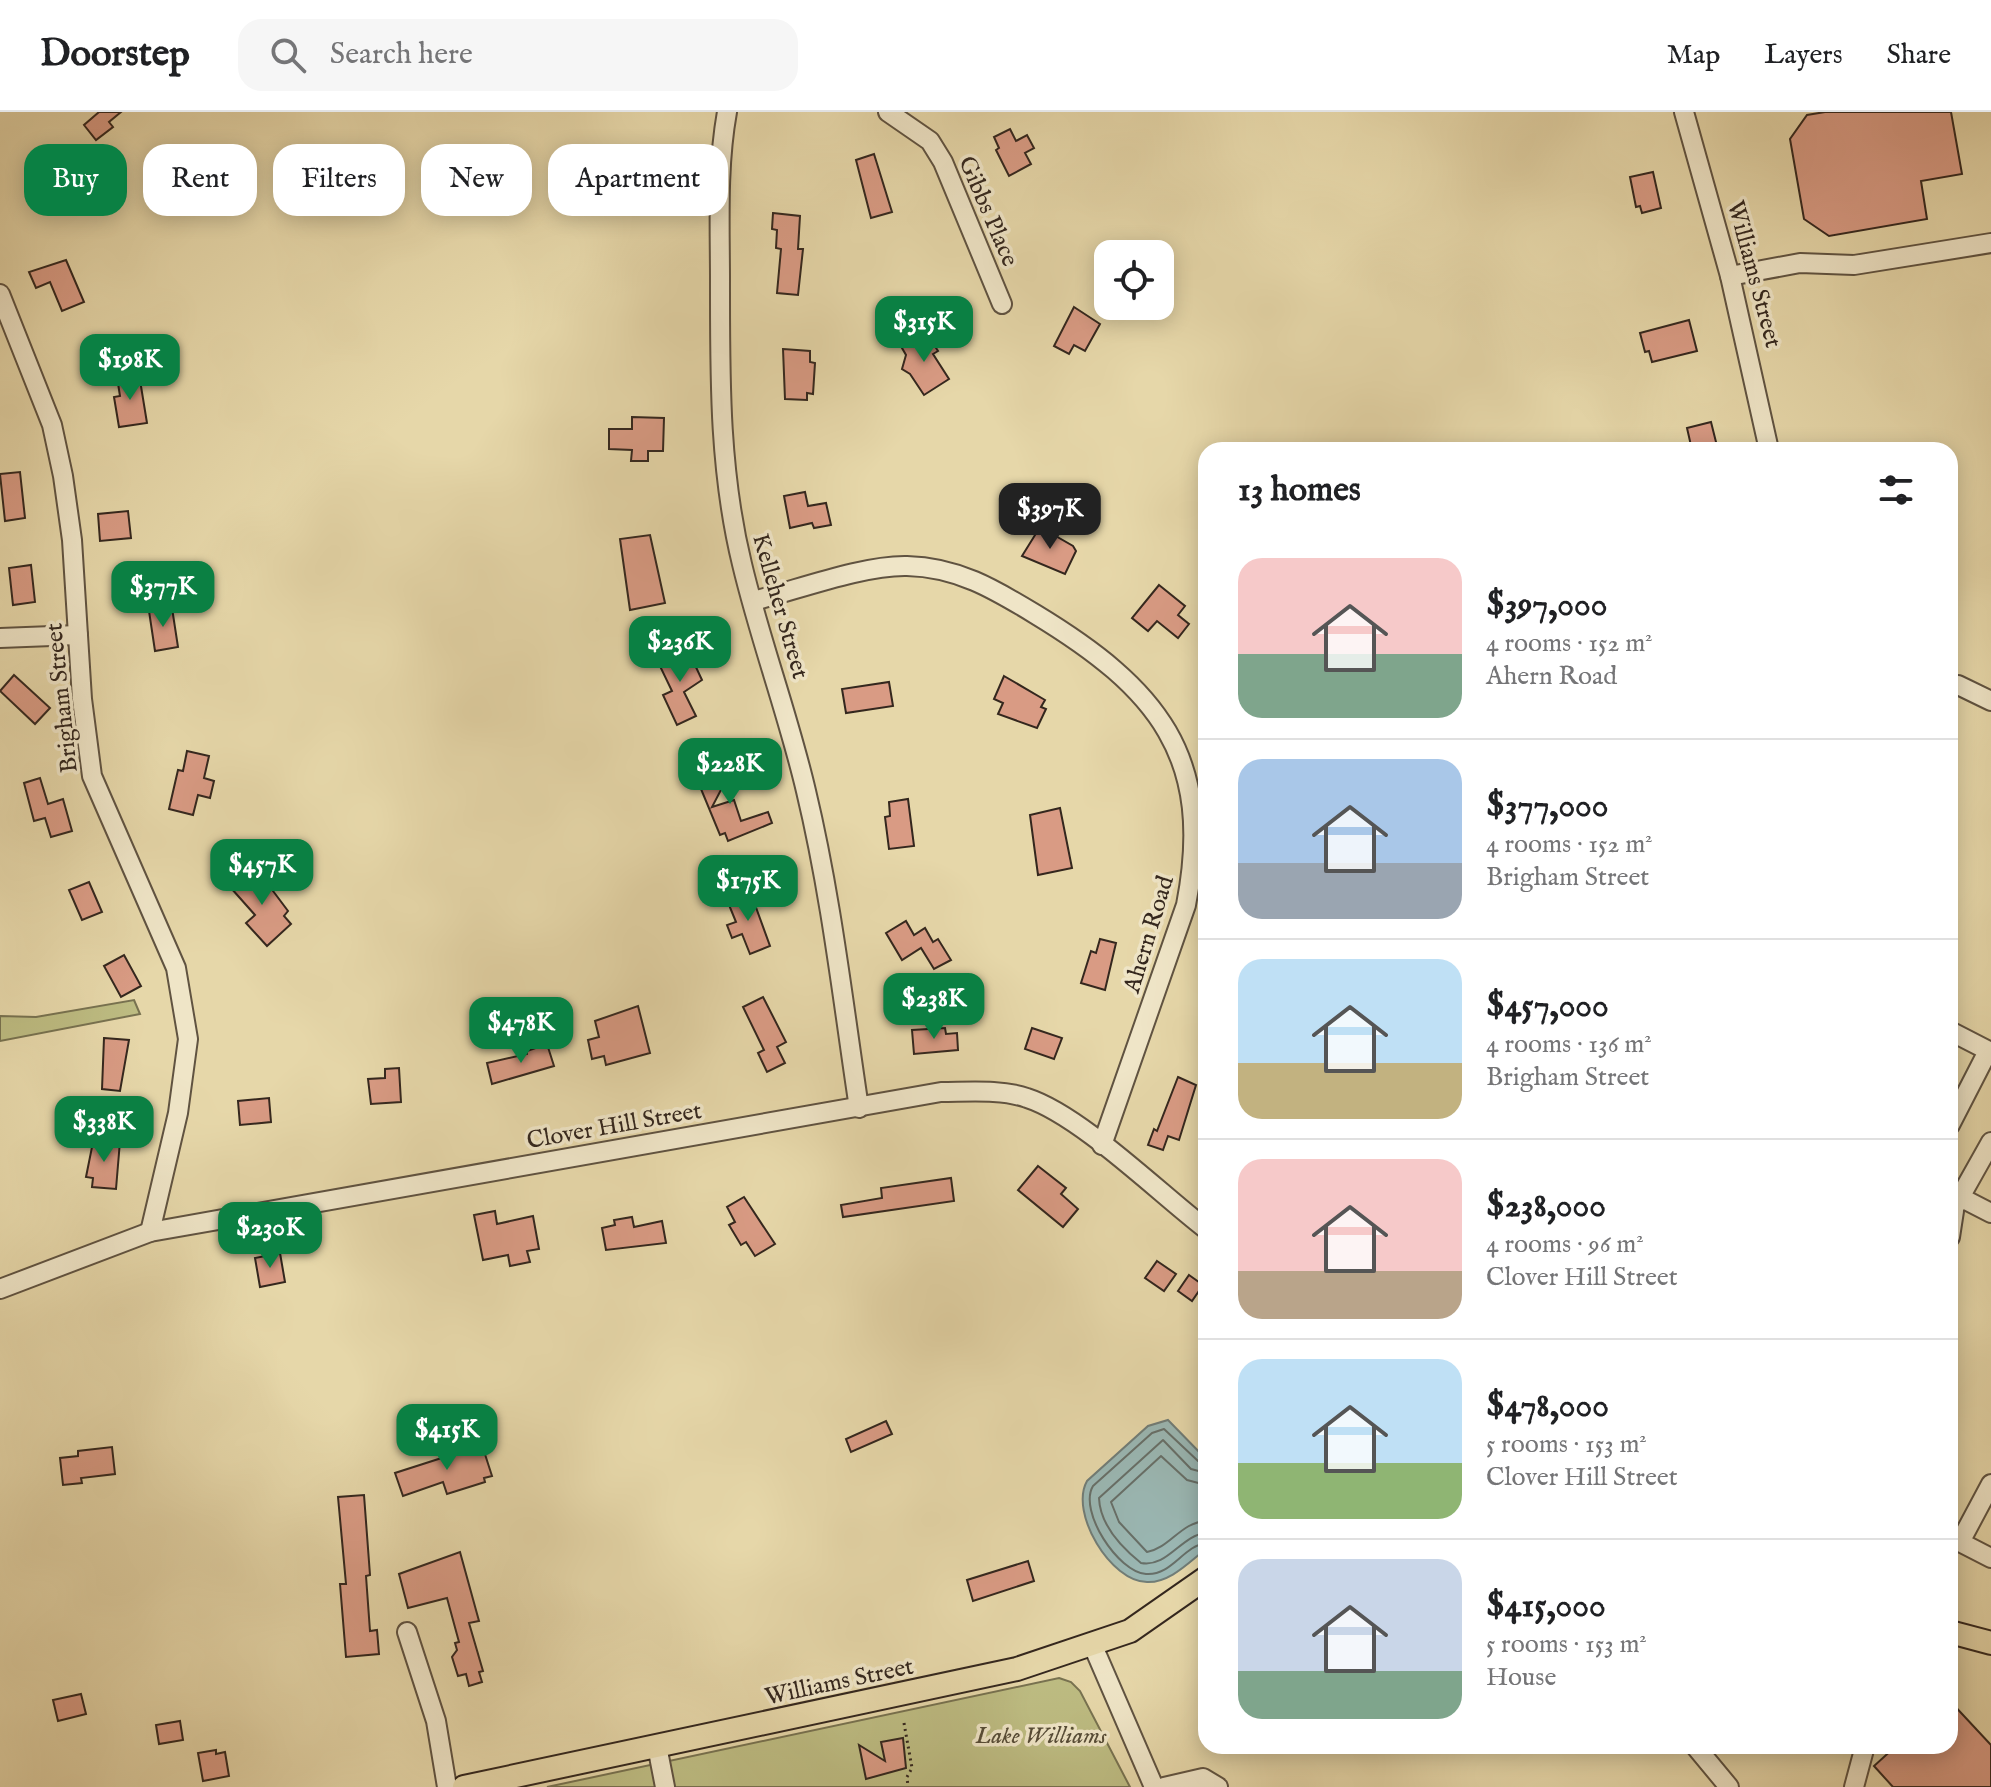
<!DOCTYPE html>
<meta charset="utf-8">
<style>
:root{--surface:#fff;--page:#f6f6f6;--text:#202124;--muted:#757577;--line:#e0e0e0;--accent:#0b8043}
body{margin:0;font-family:"IM FELL English",serif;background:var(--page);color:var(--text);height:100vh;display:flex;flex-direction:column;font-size:30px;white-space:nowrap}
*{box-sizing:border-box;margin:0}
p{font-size:26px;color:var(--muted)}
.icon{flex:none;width:44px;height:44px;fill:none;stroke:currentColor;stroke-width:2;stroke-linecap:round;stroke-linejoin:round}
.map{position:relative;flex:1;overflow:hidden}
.side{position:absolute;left:1198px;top:330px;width:760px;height:1312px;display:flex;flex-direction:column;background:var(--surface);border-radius:24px;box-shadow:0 4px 20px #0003}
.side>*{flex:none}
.banner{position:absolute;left:24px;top:32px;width:760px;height:72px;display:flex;gap:16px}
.controls{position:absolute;left:1094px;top:128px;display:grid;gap:16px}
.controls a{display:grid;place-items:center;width:80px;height:80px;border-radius:16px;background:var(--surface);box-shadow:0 4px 20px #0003;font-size:40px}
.price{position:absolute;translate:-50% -68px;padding:0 18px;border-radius:16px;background:var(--accent);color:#fff;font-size:26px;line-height:52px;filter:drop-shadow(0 2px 4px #0008)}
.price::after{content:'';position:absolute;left:50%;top:48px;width:24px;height:18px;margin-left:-12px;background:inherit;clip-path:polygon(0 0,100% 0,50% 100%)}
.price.current{background:#222;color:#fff}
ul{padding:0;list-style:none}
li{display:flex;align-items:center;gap:24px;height:200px;padding:0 40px}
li+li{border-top:2px solid var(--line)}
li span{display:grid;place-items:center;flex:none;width:224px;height:160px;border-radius:24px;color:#555}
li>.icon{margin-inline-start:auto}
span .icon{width:96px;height:96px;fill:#fffc;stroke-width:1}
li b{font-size:34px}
h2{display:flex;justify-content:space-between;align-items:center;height:96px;padding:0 40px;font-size:34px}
.chip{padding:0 28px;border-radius:24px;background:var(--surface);box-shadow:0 4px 20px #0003;font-size:28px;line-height:72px}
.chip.current{background:var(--accent);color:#fff}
header{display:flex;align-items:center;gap:48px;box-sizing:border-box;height:112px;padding:0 40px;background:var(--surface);border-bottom:2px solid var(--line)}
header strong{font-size:38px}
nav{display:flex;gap:44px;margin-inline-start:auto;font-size:28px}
.search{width:560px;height:72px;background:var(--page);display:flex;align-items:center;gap:20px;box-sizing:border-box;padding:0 28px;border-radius:24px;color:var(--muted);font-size:30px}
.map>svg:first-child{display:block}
.green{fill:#bdbc82;stroke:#787250;stroke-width:2}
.water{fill:#9ab7b3;stroke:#717d77;stroke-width:2}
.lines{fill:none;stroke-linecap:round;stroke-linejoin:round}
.shore{stroke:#676f68;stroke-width:2}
.building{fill:#d99b84;stroke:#34271e;stroke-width:2}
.minor-casing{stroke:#605341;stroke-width:22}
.major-casing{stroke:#34271e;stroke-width:26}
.path{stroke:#34271e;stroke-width:3;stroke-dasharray:2 4;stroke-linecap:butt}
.minor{stroke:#efe5c7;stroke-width:18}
.major{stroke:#e6d7a9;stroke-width:22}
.labels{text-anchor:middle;stroke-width:7;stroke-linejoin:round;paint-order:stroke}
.street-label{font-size:24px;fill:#34271e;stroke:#efe5c7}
.park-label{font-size:24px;font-style:italic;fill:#564c37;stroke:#efe5c7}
</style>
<header>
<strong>Doorstep</strong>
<div class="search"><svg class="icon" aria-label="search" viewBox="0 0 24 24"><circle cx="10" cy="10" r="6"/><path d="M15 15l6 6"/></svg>Search here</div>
<nav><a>Map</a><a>Layers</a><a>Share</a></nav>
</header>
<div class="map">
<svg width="1991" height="1675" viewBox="0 0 1991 1675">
<rect width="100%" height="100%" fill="#e6d7a9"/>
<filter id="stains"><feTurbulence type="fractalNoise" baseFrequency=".0025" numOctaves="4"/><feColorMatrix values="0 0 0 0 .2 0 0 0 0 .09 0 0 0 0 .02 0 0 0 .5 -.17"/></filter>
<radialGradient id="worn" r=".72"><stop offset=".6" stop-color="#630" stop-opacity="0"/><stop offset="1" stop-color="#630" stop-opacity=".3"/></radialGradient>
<g class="green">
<polygon points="134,888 140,902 0,929 0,904 36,905"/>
<polygon points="1059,1566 1071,1570 1080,1579 1130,1675 547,1675"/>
</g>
<path class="water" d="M1168,1308L1206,1347V1437C1189,1450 1170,1471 1147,1470C1111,1470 1069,1401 1087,1369L1148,1314Z"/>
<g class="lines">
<g class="shore">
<path d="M1206,1351L1198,1349L1164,1317L1152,1321L1093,1374C1078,1399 1118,1460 1146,1462C1172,1464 1183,1434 1206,1431"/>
<path d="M1206,1361L1191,1357L1163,1328L1099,1386C1100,1412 1121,1435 1141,1451C1168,1456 1181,1423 1206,1421"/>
<path d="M1206,1373L1187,1368L1161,1344L1111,1390L1119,1410L1147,1440C1170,1436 1181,1410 1206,1409"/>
</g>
</g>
<g class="building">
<polygon points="99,0 121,0 109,10 113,15 96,28 84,13"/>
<polygon points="1825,0 1951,0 1962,62 1921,69 1927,107 1829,124 1804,107 1790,27 1807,3"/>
<polygon points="1010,17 1016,29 1027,23 1034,36 1025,41 1031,52 1009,64 996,38 999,36 994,25"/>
<polygon points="874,42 892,100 871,106 856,48"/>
<polygon points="1653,60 1661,96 1642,101 1640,94 1636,95 1630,65"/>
<polygon points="773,101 800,104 798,137 803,137 798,183 777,181 781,137 776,136 777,118 772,117"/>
<polygon points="66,148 84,190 62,199 50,170 36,176 29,160"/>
<polygon points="1074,195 1100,212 1085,239 1074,233 1069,242 1054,234"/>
<polygon points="1689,208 1697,239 1652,250 1649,239 1645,240 1640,221"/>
<polygon points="926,221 938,239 933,242 949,267 924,283 910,262 902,257 906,243 902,236"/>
<polygon points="783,237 810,239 810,250 815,251 813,282 807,281 807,288 785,287"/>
<polygon points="139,262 147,311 119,315 114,285 120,284 117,265"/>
<polygon points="632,305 664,306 663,339 648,339 648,349 631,349 632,338 609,337 609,317 632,317"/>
<polygon points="1711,310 1718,338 1692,338 1687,316"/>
<polygon points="20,360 25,406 5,409 0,362"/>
<polygon points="805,380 808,394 826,391 831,413 814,416 812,411 790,416 784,384"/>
<polygon points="128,399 131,426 100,429 98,402"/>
<polygon points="1040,415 1073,434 1076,439 1065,462 1022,444"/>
<polygon points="650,423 665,491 630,498 620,427"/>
<polygon points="31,453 35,490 13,493 9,456"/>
<polygon points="1159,473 1185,494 1178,503 1189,512 1178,526 1157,509 1148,519 1132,506"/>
<polygon points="172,496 178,535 155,539 149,499"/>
<polygon points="687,536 702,568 684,580 696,604 677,613 663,583 672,579 658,550"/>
<polygon points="14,563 50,596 35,612 0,579"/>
<polygon points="1004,564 1045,588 1041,595 1046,597 1037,616 998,602 1003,591 994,587"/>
<polygon points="889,570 893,594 846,601 842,577"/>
<polygon points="187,639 209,644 204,666 214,669 210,686 198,683 193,703 169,697 178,658 183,659"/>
<polygon points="718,642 735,651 712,695 734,688 741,709 768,700 772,711 728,729 725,721 720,723 701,677 725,667 710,659"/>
<polygon points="40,666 48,692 63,687 72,719 51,725 45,706 34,709 24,671"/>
<polygon points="908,687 914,734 889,737 885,705 890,704 889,690"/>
<polygon points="1060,696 1072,756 1038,763 1030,703"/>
<polygon points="255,755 288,799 284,804 291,812 267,834 246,811 255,803 231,776"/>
<polygon points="89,770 102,800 82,808 69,778"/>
<polygon points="750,779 770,834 750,842 742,822 732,826 727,813 736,810 727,788"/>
<polygon points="906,809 914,823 925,816 933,830 938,827 951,848 934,857 921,836 902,848 886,821"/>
<polygon points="1100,827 1116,831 1105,878 1081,871 1091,839 1096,841"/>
<polygon points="124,843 141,874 121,885 104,854"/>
<polygon points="763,885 786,930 777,935 785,951 767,960 758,941 764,938 743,895"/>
<polygon points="638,894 650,941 606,953 604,944 592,947 588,928 599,925 595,909"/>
<polygon points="945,916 946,922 957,921 958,938 914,942 912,918"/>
<polygon points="1032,916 1062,926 1054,947 1025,937"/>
<polygon points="104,926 129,928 120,979 102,977"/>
<polygon points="547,932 554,954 492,972 487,951 527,942 527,939"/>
<polygon points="399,956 401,990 371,992 368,967 385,966 385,957"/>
<polygon points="1178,965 1196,973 1179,1028 1168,1024 1163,1038 1148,1033 1154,1017 1157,1019"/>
<polygon points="269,986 271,1010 240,1013 238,989"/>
<polygon points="100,1027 120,1029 116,1077 92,1075 93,1066 86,1065 93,1030 100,1031"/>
<polygon points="1038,1054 1066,1076 1061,1082 1078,1097 1063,1115 1018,1078"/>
<polygon points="951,1066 954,1089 843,1105 841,1093 882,1086 881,1076"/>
<polygon points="744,1085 775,1132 755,1144 746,1130 741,1133 729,1113 735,1110 727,1095"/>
<polygon points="495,1099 497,1112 533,1104 539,1137 527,1139 530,1150 510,1154 508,1143 483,1148 474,1103"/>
<polygon points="632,1105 634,1115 662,1109 666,1131 606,1138 602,1116 615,1113 614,1108"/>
<polygon points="280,1141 285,1170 260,1175 255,1146"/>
<polygon points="1157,1149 1176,1162 1164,1179 1145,1166"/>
<polygon points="1189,1163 1203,1173 1192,1189 1178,1179"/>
<polygon points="886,1309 892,1322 851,1340 846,1327"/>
<polygon points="482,1333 492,1364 484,1366 485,1370 447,1382 443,1370 403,1384 395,1361"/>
<polygon points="112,1335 115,1362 81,1366 82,1371 63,1373 60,1346 78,1344 78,1339"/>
<polygon points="364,1383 370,1463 366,1464 370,1519 377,1518 379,1542 346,1545 340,1472 346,1472 338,1385"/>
<polygon points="460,1440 479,1509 469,1511 483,1559 479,1560 482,1570 469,1574 466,1562 458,1564 452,1545 457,1538 455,1531 459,1530 447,1486 408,1496 399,1462"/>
<polygon points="1028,1449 1034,1469 973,1489 967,1468"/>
<polygon points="81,1582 86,1602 58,1609 53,1588"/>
<polygon points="1950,1589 1991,1633 1991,1675 1893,1675 1874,1654 1896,1634 1950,1634"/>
<polygon points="180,1609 183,1628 159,1632 156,1613"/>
<polygon points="903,1626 906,1656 866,1667 859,1633 885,1649 881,1630"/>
<polygon points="216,1638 216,1642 225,1640 229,1664 203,1669 198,1641"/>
</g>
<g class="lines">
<g class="minor-casing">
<g id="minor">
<path d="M727,0C717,55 720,113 720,169C720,265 719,358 742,452C760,528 788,602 806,679C831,783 843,890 859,996"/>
<polyline points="888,0 930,29 943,50 1002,192"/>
<polyline points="1684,0 1730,164 1769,338"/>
<polyline points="1730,164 1800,151 1854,153 1991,131"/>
<polyline points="0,182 52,313 63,364 72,428 82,587 92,664 176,856 188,927 178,1001 150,1120"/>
<path d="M753,489C797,478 863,453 907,454C957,455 994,477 1035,502C1157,576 1215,644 1186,793L1102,1033"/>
<polyline points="0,526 78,523"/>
<polyline points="1950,574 1958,573 1991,589"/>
<polyline points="1950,919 1991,940"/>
<polyline points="1950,1013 1988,939"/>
<polyline points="1950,1080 1991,1101"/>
<polyline points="1950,1103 1991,1030"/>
<polyline points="1950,1125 1954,1099"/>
<path d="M0,1177L150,1120L941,980C968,980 1002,977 1027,986C1080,1003 1159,1081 1206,1117"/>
<polyline points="1952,1426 1991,1446"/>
<polyline points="1960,1430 1991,1372"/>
<polyline points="407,1520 436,1609 447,1675"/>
<polyline points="1093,1534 1154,1675"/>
<polyline points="657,1634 665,1675"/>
<polyline points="1695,1634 1729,1675"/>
<polyline points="1164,1675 1203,1666 1218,1675"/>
<polyline points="1854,1675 1865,1634"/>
</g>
</g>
<g class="major-casing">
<g id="major">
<polyline points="1950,1520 1991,1531"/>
<polyline points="464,1675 1017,1557 1130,1519 1206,1466"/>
</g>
</g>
<polyline class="path" points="904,1611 912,1656 907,1665 908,1675"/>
<use href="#minor" class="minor"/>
<use href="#major" class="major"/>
</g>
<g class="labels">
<g class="street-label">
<text transform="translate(989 99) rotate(67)" y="8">Gibbs Place</text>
<text transform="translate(1755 162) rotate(75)" y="8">Williams Street</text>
<text transform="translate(781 494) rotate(74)" y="8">Kelleher Street</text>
<text transform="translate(61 586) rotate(-96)" y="8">Brigham Street</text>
<text transform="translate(1148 822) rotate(-73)" y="8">Ahern Road</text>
<text transform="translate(614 1013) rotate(-10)" y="8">Clover Hill Street</text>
<text transform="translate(839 1569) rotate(-12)" y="8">Williams Street</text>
</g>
<g class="park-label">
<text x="1041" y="1631">Lake Williams</text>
</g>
</g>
<rect width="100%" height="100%" filter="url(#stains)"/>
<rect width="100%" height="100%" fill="url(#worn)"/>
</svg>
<div class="controls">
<a><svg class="icon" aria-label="locate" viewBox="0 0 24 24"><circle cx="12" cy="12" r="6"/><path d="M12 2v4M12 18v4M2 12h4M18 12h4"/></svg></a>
</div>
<b class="price" style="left:924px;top:252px">$315K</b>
<b class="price" style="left:130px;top:290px">$198K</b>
<b class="price current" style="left:1050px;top:439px">$397K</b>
<b class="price" style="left:163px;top:517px">$377K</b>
<b class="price" style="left:680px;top:572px">$236K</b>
<b class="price" style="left:730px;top:694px">$228K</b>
<b class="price" style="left:262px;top:795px">$457K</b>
<b class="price" style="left:748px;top:811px">$175K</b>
<b class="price" style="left:934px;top:929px">$238K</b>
<b class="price" style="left:521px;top:953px">$478K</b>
<b class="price" style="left:104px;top:1052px">$338K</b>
<b class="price" style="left:270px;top:1158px">$230K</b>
<b class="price" style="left:447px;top:1360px">$415K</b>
<div class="banner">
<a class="chip current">Buy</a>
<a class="chip">Rent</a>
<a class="chip">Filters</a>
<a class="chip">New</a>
<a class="chip">Apartment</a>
</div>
<section class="side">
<h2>13 homes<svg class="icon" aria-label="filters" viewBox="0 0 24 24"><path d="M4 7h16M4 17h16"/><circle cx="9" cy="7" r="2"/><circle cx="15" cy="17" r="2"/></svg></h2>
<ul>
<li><span style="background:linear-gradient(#f6c9c9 60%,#7fa58c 0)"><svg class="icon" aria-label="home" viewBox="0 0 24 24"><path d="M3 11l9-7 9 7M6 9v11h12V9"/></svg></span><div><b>$397,000</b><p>4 rooms · 152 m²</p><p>Ahern Road</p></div></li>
<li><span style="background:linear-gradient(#a9c7e8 65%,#9aa5b1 0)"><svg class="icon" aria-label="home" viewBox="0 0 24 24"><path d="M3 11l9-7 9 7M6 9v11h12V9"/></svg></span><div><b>$377,000</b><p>4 rooms · 152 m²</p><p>Brigham Street</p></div></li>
<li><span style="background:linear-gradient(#bfe0f5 65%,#c2b280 0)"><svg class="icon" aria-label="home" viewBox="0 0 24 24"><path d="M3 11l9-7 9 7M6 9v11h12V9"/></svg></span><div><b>$457,000</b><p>4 rooms · 136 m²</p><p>Brigham Street</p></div></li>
<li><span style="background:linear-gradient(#f6c9c9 70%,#b9a48a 0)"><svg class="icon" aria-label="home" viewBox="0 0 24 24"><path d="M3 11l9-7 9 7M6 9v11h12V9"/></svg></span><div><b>$238,000</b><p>4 rooms · 96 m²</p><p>Clover Hill Street</p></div></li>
<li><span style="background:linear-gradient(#bfe0f5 65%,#8fb573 0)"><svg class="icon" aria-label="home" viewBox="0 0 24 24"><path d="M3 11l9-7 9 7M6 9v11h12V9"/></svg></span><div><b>$478,000</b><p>5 rooms · 153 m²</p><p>Clover Hill Street</p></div></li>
<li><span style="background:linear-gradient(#c9d6e8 70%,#7fa58c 0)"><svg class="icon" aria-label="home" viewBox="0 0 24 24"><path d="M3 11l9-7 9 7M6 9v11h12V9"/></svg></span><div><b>$415,000</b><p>5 rooms · 153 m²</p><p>House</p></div></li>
</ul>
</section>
</div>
